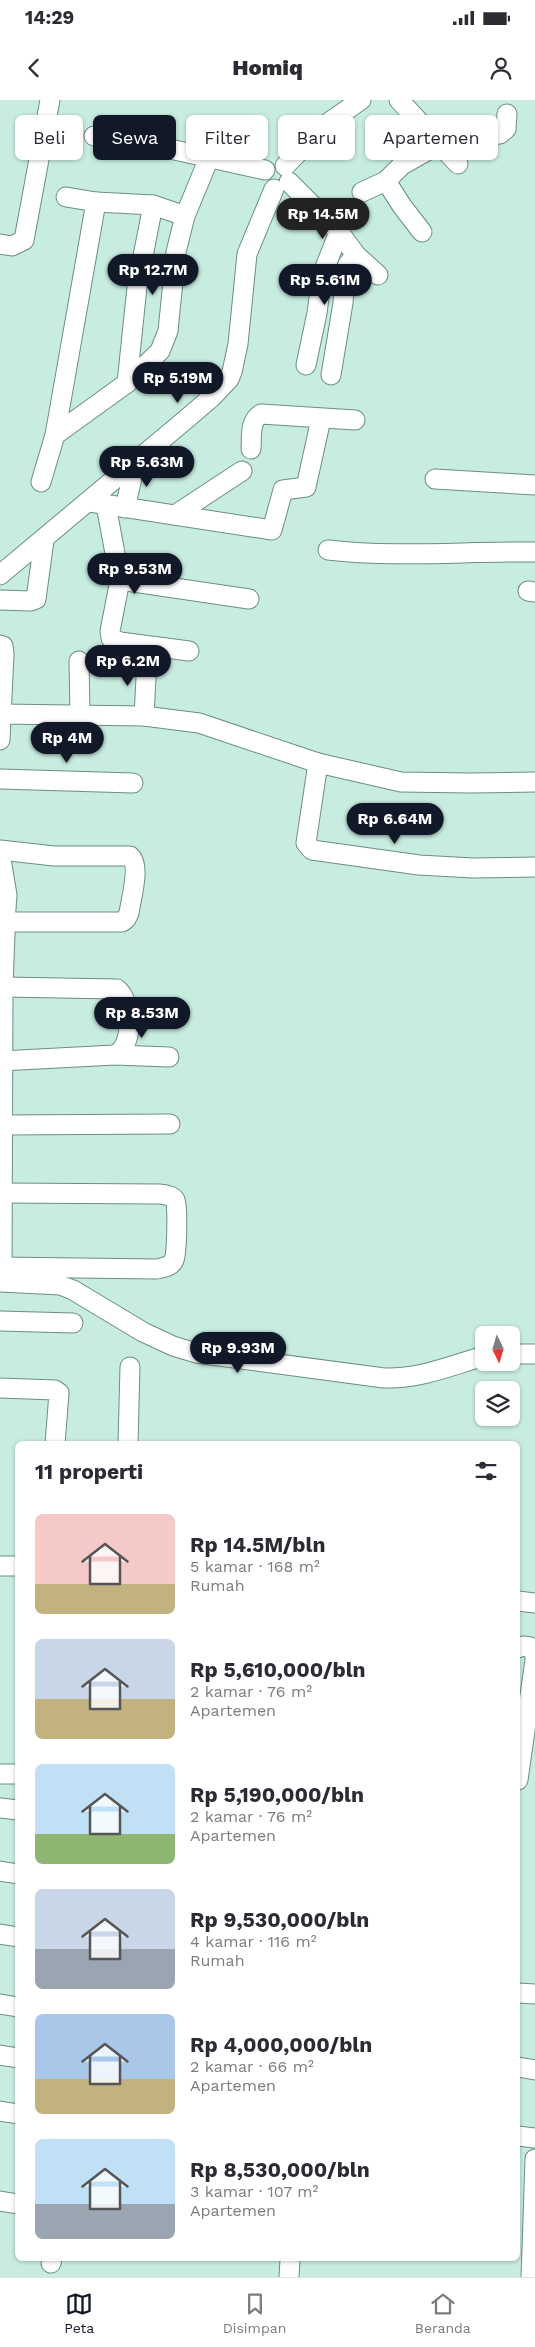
<!DOCTYPE html>
<html lang="id">
<meta charset="utf-8">
<style>
:root{--surface:#fff;--page:#f7f7f7;--text:#2b2b33;--muted:#7c7c81;--line:#e1e1e2;--accent:#111827}
body{margin:0;font-family:"Work Sans",sans-serif;background:var(--page);color:var(--text);height:100vh;display:flex;flex-direction:column;font-size:19px;white-space:nowrap}
*{box-sizing:border-box;margin:0}
p{font-size:16px;color:var(--muted)}
.icon{flex:none;width:28px;height:28px;fill:none;stroke:currentColor;stroke-width:2;stroke-linecap:round;stroke-linejoin:round}
.map{position:relative;flex:1;overflow:hidden}
.details{position:absolute;left:15px;top:1341px;width:505px;height:820px;display:flex;flex-direction:column;background:var(--surface);border-radius:8px;box-shadow:0 1px 4px #0004}
.details>*{flex:none}
.guide{position:absolute;left:15px;top:15px;width:505px;height:45px;display:flex;gap:10px}
.needle{width:32px;rotate:175deg}
.tools{position:absolute;left:475px;top:1226px;display:grid;gap:10px}
.tools a{display:grid;place-items:center;width:45px;height:45px;border-radius:8px;background:var(--surface);box-shadow:0 1px 4px #0004;font-size:25px}
.price{position:absolute;translate:-50% -42px;padding:0 11px;border-radius:18px;background:var(--accent);color:#fff;font-size:16px;line-height:32px;filter:drop-shadow(0 1px 2px #0008)}
.price::after{content:'';position:absolute;left:50%;top:30px;width:15px;height:11px;margin-left:-8px;background:inherit;clip-path:polygon(0 0,100% 0,50% 100%)}
.price.selected{background:#222;color:#fff}
ul{padding:0;list-style:none}
li{display:flex;align-items:center;gap:15px;height:125px;padding:0 20px}
li span{display:grid;place-items:center;flex:none;width:140px;height:100px;border-radius:8px;color:#555}
li>.icon{margin-inline-start:auto}
span .icon{width:60px;height:60px;fill:#fffc;stroke-width:1}
li b{font-size:21px}
h2{display:flex;justify-content:space-between;align-items:center;height:60px;padding:0 20px;font-size:21px}
.chip{padding:0 18px;border-radius:8px;background:var(--surface);box-shadow:0 1px 4px #0004;font-size:18px;line-height:45px}
.chip.selected{background:var(--accent);color:#fff}
.status{display:flex;justify-content:space-between;align-items:center;height:35px;padding:0 25px;background:var(--surface);direction:ltr}
.status svg{height:14px;fill:currentColor}
header{display:flex;justify-content:space-between;align-items:center;height:65px;padding:0 20px;background:var(--surface);font-size:22px;font-weight:800}
.menu{display:flex;justify-content:space-around;align-items:center;height:70px;border-top:1px solid var(--line);background:var(--surface);font-size:14px;color:var(--muted)}
.menu a{display:grid;justify-items:center;gap:2px}
.menu .selected{color:var(--accent)}
.map>svg:first-child{display:block}
.lines{fill:none;stroke-linecap:round;stroke-linejoin:round}
.minor-casing{stroke:#6c8e84;stroke-width:21}
.minor{stroke:#fff;stroke-width:19}
</style>
<div class="status"><b>14:29</b><svg viewBox="0 0 49 12"><path d="M0 12V9h3v3zM5 12V6h3v6zM10 12V3h3v9zM15 12V0h3v12zM26 1h20v11H26zM47 4h2v5h-2z"/></svg></div>
<header><svg class="icon" aria-label="back" viewBox="0 0 24 24"><path d="M15 5l-7 7 7 7"/></svg>Homiq<svg class="icon" aria-label="person" viewBox="0 0 24 24"><circle cx="12" cy="8" r="4"/><path d="M4 21q1-7 8-7t8 7"/></svg></header>
<div class="map">
<svg width="535" height="2177" viewBox="0 0 535 2177">
<rect width="100%" height="100%" fill="#c7ece0"/>
<g class="lines">
<g class="minor-casing">
<g id="minor">
<polyline points="399,0 458,64"/>
<polyline points="94,36 143,43 265,70"/>
<polyline points="285,66 325,25 361,0"/>
<polyline points="386,81 402,106 422,132"/>
<polyline points="289,82 339,132 356,155 378,175"/>
<polyline points="362,92 386,81 402,65 439,44 500,34 506,29 507,14"/>
<polyline points="66,97 96,102 153,105 185,116"/>
<polyline points="0,144 12,146 24,140 50,0"/>
<polyline points="306,265 317,213 322,175 339,132"/>
<polyline points="331,275 343,203 345,174 348,164 356,155"/>
<polyline points="127,283 137,187 153,105"/>
<polyline points="55,335 127,283 160,251 168,231 176,152 185,116 209,58"/>
<path d="M251,349C252,337 249,321 261,314L355,320"/>
<polyline points="435,379 535,385"/>
<polyline points="41,382 55,335 96,102"/>
<polyline points="90,402 272,430 283,390 306,387 321,319"/>
<polyline points="106,405 120,480 110,531 111,538 120,542 189,551"/>
<polyline points="125,408 136,361"/>
<polyline points="175,415 242,371"/>
<path d="M328,450C397,458 466,451 535,452"/>
<polyline points="0,475 184,321 212,297 229,279 232,272 238,244 247,154 274,89"/>
<polyline points="120,480 249,499"/>
<polyline points="528,491 535,492"/>
<polyline points="0,500 31,501 36,499 44,440"/>
<polyline points="0,545 3,546 4,554 0,640"/>
<polyline points="79,561 80,615"/>
<polyline points="0,614 144,616 199,623 318,663 401,682 470,683 535,682"/>
<polyline points="144,616 147,559"/>
<polyline points="318,663 306,743 312,750 419,765 473,768 535,767"/>
<polyline points="0,679 133,683"/>
<path d="M0,750L54,756H130C141,765 131,799 129,813L126,819L122,822H7"/>
<polyline points="0,753 7,795 6,807 0,807"/>
<polyline points="115,955 169,957"/>
<path d="M0,961L115,955C135,945 132,902 117,889L3,887"/>
<polyline points="3,1025 170,1024"/>
<path d="M0,1093L160,1094C165,1095 172,1095 175,1100C178,1107 177,1152 174,1160C171,1167 164,1167 157,1169L0,1167"/>
<polyline points="2,1178 3,887 6,807"/>
<path d="M0,1182L60,1185L73,1190L143,1232L173,1246L196,1253L384,1278C420,1279 450,1266 484,1256"/>
<polyline points="0,1221 73,1223"/>
<polyline points="511,1254 535,1254"/>
<polyline points="0,1288 55,1290 59,1293 55,1344"/>
<polyline points="128,1344 130,1267"/>
<polyline points="0,1466 18,1466"/>
<polyline points="518,1501 535,1503"/>
<polyline points="518,1548 523,1546 530,1547 535,1555"/>
<polyline points="0,1674 18,1674"/>
<polyline points="518,1680 535,1560"/>
<polyline points="0,1708 18,1710"/>
<polyline points="0,1771 18,1774"/>
<polyline points="0,1834 18,1837"/>
<polyline points="518,1893 535,1894"/>
<polyline points="0,1904 18,1907"/>
<polyline points="0,1955 18,1958"/>
<polyline points="518,1967 535,1970"/>
<polyline points="0,2011 18,2014"/>
<polyline points="518,2036 535,2038"/>
<polyline points="0,2101 18,2104"/>
<polyline points="51,2163 52,2159"/>
<polyline points="289,2177 290,2159"/>
<polyline points="531,2177 535,2059"/>
</g>
</g>
<use href="#minor" class="minor"/>
</g>
</svg>
<div class="tools">
<a><svg class="needle" viewBox="-14 -14 28 28"><path d="M0-13l5 13h-10z" fill="#e53935"/><path d="M0 13l5-13h-10z" fill="#7c7c81"/></svg></a>
<a><svg class="icon" aria-label="layers" viewBox="0 0 24 24"><path d="M12 4l9 5-9 5-9-5zM3 14l9 5 9-5"/></svg></a>
</div>
<b class="price selected" style="left:323px;top:140px">Rp 14.5M</b>
<b class="price" style="left:153px;top:196px">Rp 12.7M</b>
<b class="price" style="left:325px;top:206px">Rp 5.61M</b>
<b class="price" style="left:178px;top:304px">Rp 5.19M</b>
<b class="price" style="left:147px;top:388px">Rp 5.63M</b>
<b class="price" style="left:135px;top:495px">Rp 9.53M</b>
<b class="price" style="left:128px;top:587px">Rp 6.2M</b>
<b class="price" style="left:67px;top:664px">Rp 4M</b>
<b class="price" style="left:395px;top:745px">Rp 6.64M</b>
<b class="price" style="left:142px;top:939px">Rp 8.53M</b>
<b class="price" style="left:238px;top:1274px">Rp 9.93M</b>
<div class="guide">
<a class="chip">Beli</a>
<a class="chip selected">Sewa</a>
<a class="chip">Filter</a>
<a class="chip">Baru</a>
<a class="chip">Apartemen</a>
</div>
<section class="details">
<h2>11 properti<svg class="icon" aria-label="filters" viewBox="0 0 24 24"><path d="M4 7h16M4 17h16"/><circle cx="9" cy="7" r="2"/><circle cx="15" cy="17" r="2"/></svg></h2>
<ul>
<li><span style="background:linear-gradient(#f6c9c9 70%,#c2b280 0)"><svg class="icon" aria-label="home" viewBox="0 0 24 24"><path d="M3 11l9-7 9 7M6 9v11h12V9"/></svg></span><div><b>Rp 14.5M/bln</b><p>5 kamar · 168 m²</p><p>Rumah</p></div></li>
<li><span style="background:linear-gradient(#c9d6e8 60%,#c2b280 0)"><svg class="icon" aria-label="home" viewBox="0 0 24 24"><path d="M3 11l9-7 9 7M6 9v11h12V9"/></svg></span><div><b>Rp 5,610,000/bln</b><p>2 kamar · 76 m²</p><p>Apartemen</p></div></li>
<li><span style="background:linear-gradient(#bfe0f5 70%,#8fb573 0)"><svg class="icon" aria-label="home" viewBox="0 0 24 24"><path d="M3 11l9-7 9 7M6 9v11h12V9"/></svg></span><div><b>Rp 5,190,000/bln</b><p>2 kamar · 76 m²</p><p>Apartemen</p></div></li>
<li><span style="background:linear-gradient(#c9d6e8 60%,#9aa5b1 0)"><svg class="icon" aria-label="home" viewBox="0 0 24 24"><path d="M3 11l9-7 9 7M6 9v11h12V9"/></svg></span><div><b>Rp 9,530,000/bln</b><p>4 kamar · 116 m²</p><p>Rumah</p></div></li>
<li><span style="background:linear-gradient(#a9c7e8 65%,#c2b280 0)"><svg class="icon" aria-label="home" viewBox="0 0 24 24"><path d="M3 11l9-7 9 7M6 9v11h12V9"/></svg></span><div><b>Rp 4,000,000/bln</b><p>2 kamar · 66 m²</p><p>Apartemen</p></div></li>
<li><span style="background:linear-gradient(#bfe0f5 65%,#9aa5b1 0)"><svg class="icon" aria-label="home" viewBox="0 0 24 24"><path d="M3 11l9-7 9 7M6 9v11h12V9"/></svg></span><div><b>Rp 8,530,000/bln</b><p>3 kamar · 107 m²</p><p>Apartemen</p></div></li>
</ul>
</section>
</div>
<nav class="menu">
<a class="selected"><svg class="icon" aria-label="map" viewBox="0 0 24 24"><path d="M3 6l6-2 6 2 6-2v14l-6 2-6-2-6 2zM9 4v14M15 6v14"/></svg>Peta</a>
<a><svg class="icon" aria-label="saved" viewBox="0 0 24 24"><path d="M7 4h10v16l-5-4-5 4z"/></svg>Disimpan</a>
<a><svg class="icon" aria-label="home" viewBox="0 0 24 24"><path d="M3 11l9-7 9 7M6 9v11h12V9"/></svg>Beranda</a>
</nav>
